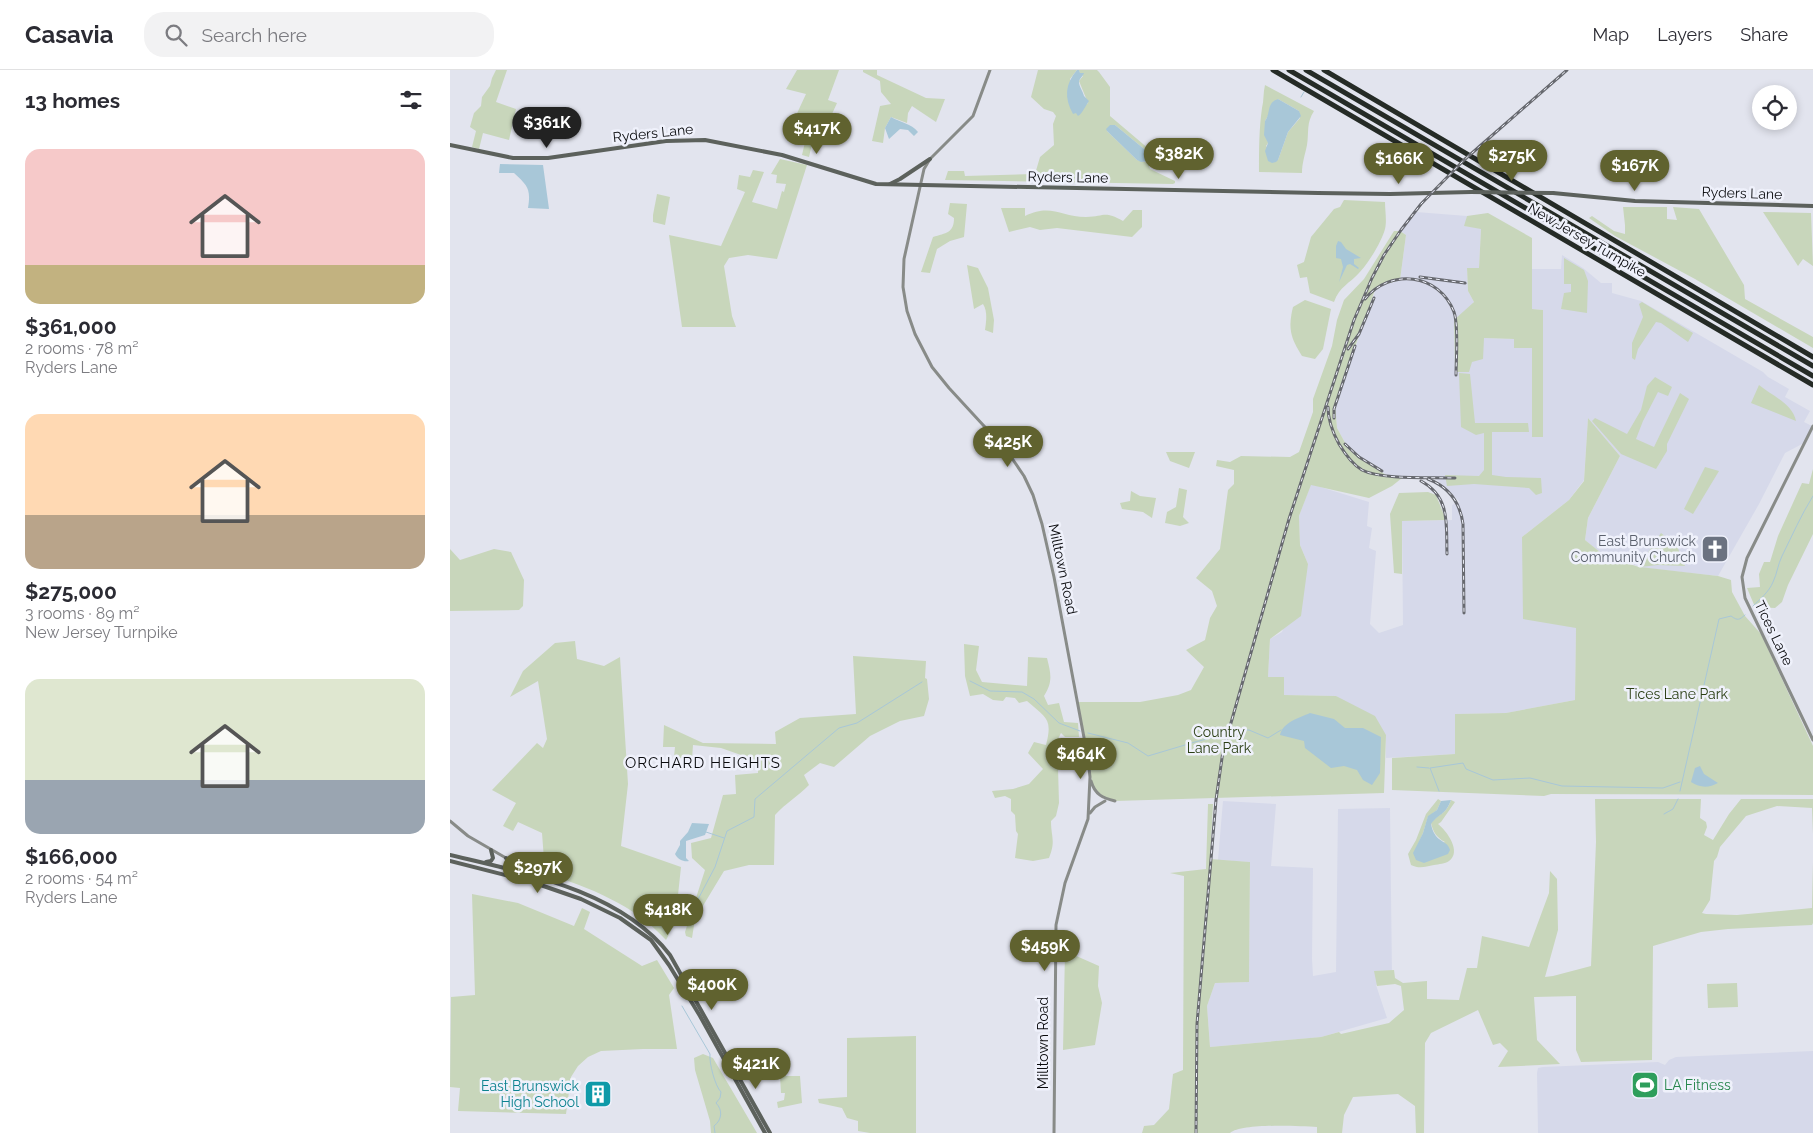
<!DOCTYPE html>
<meta charset="utf-8">
<style>
:root{--surface:#fff;--page:#f2f2f3;--text:#2b2b33;--muted:#7c7c81;--line:#e1e1e2;--accent:#60622f}
body{margin:0;font-family:Raleway,sans-serif;background:var(--page);color:var(--text);height:100vh;display:flex;flex-direction:column;font-size:19px;white-space:nowrap}
*{box-sizing:border-box;margin:0}
p{font-size:16px;color:var(--muted)}
.icon{flex:none;width:28px;height:28px;fill:none;stroke:currentColor;stroke-width:2;stroke-linecap:round;stroke-linejoin:round}
.map{position:relative;flex:1;overflow:hidden}
.drawer{display:flex;flex-direction:column;background:var(--surface);width:450px}
.drawer>*{flex:none}
.tools{position:absolute;left:1302px;top:15px;display:grid;gap:10px}
.tools a{display:grid;place-items:center;width:45px;height:45px;border-radius:50%;background:var(--surface);box-shadow:0 2px 8px #0003;font-size:25px}
.price{position:absolute;translate:-50% -42px;padding:0 11px;border-radius:18px;background:var(--accent);color:#fff;font-size:16px;line-height:32px;filter:drop-shadow(0 1px 2px #0008)}
.price::after{content:'';position:absolute;left:50%;top:30px;width:15px;height:11px;margin-left:-8px;background:inherit;clip-path:polygon(0 0,100% 0,50% 100%)}
.price.selected{background:#222;color:#fff}
ul{padding:0;list-style:none}
li{display:grid;align-content:center;gap:10px;height:265px;padding:0 25px}
li span{display:grid;place-items:center;height:155px;border-radius:15px;color:#555}
li>.icon{margin-inline-start:auto}
span .icon{width:90px;height:90px;fill:#fffc;stroke-width:1}
li b{font-size:21px}
h2{display:flex;justify-content:space-between;align-items:center;height:60px;padding:0 25px;font-size:21px}
header{display:flex;align-items:center;gap:30px;box-sizing:border-box;height:70px;padding:0 25px;background:var(--surface);border-bottom:1px solid var(--line)}
header strong{font-size:24px}
nav{display:flex;gap:28px;margin-inline-start:auto;font-size:18px}
.search{width:350px;height:45px;background:var(--page);display:flex;align-items:center;gap:12px;box-sizing:border-box;padding:0 18px;border-radius:20px;color:var(--muted);font-size:19px}
main{display:flex;flex:1;min-height:0}
.map>svg:first-child{display:block}
.built{fill:#d6d9ea}
.green{fill:#c8d6bb;fill-rule:evenodd}
.water{fill:#a8c7d8}
.lines{fill:none;stroke-linecap:round;stroke-linejoin:round}
.stream{stroke:#a8c7d8;stroke-width:1}
.tertiary{stroke:#888b88;stroke-width:3}
.secondary{stroke:#5c615c;stroke-width:4}
.motorway{stroke:#252b26;stroke-width:5}
.rail-casing{stroke:#67696f;stroke-width:3}
.rail{stroke:#eff1fb;stroke-width:1;stroke-dasharray:4;stroke-linecap:butt}
.secondary-bridge{stroke:#5c615c;stroke-width:4}
.labels{text-anchor:middle;stroke-width:5;stroke-linejoin:round;paint-order:stroke}
.street-label{font-size:14px;fill:#0a0b0e;stroke:#eff1fb}
.worship-label{font-size:14px;fill:#5b616d;stroke:#eff1fb;text-anchor:end}
.park-label{font-size:14px;fill:#2a3e13;stroke:#eff1fb}
.leisure-label{font-size:14px;fill:#27864d;stroke:#eff1fb;text-anchor:start}
.culture-label{font-size:14px;fill:#0d838f;stroke:#eff1fb;text-anchor:end}
.neighbourhood-label{font-size:15px;letter-spacing:1px;fill:#0a0b0e;stroke:#eff1fb}
</style>
<header>
<strong>Casavia</strong>
<div class="search"><svg class="icon" aria-label="search" viewBox="0 0 24 24"><circle cx="10" cy="10" r="6"/><path d="M15 15l6 6"/></svg>Search here</div>
<nav><a>Map</a><a>Layers</a><a>Share</a></nav>
</header>
<main>
<section class="drawer">
<h2>13 homes<svg class="icon" aria-label="filters" viewBox="0 0 24 24"><path d="M4 7h16M4 17h16"/><circle cx="9" cy="7" r="2"/><circle cx="15" cy="17" r="2"/></svg></h2>
<ul>
<li><span style="background:linear-gradient(#f6c9c9 75%,#c2b280 0)"><svg class="icon" aria-label="home" viewBox="0 0 24 24"><path d="M3 11l9-7 9 7M6 9v11h12V9"/></svg></span><div><b>$361,000</b><p>2 rooms · 78 m²</p><p>Ryders Lane</p></div></li>
<li><span style="background:linear-gradient(#ffd9b3 65%,#b9a48a 0)"><svg class="icon" aria-label="home" viewBox="0 0 24 24"><path d="M3 11l9-7 9 7M6 9v11h12V9"/></svg></span><div><b>$275,000</b><p>3 rooms · 89 m²</p><p>New Jersey Turnpike</p></div></li>
<li><span style="background:linear-gradient(#dfe7d0 65%,#9aa5b1 0)"><svg class="icon" aria-label="home" viewBox="0 0 24 24"><path d="M3 11l9-7 9 7M6 9v11h12V9"/></svg></span><div><b>$166,000</b><p>2 rooms · 54 m²</p><p>Ryders Lane</p></div></li>
</ul>
</section>
<div class="map">
<svg width="1363" height="1063" viewBox="0 0 1363 1063">
<rect width="100%" height="100%" fill="#e2e4ee"/>
<g class="built">
<polygon points="966,142 1017,146 1015,156 1031,158 1029,198 1017,198 1018,221 1024,232 1018,238 1022,292 1034,268 1064,269 1082,278 1093,367 1093,240 1082,239 1082,199 1111,199 1112,185 1133,198 1151,213 1162,213 1162,223 1191,231 1313,302 1318,307 1339,319 1335,327 1360,341 1354,352 1362,356 1354,373 1335,383 1309,434 1268,506 1195,498 1155,486 1135,470 1138,448 1170,386 1138,348 1134,410 1119,430 1072,467 1126,558 1125,630 1056,643 1005,644 1005,684 936,688 936,665 886,626 833,625 818,607 820,569 832,562 858,494 850,475 849,446 861,414 919,432 917,456 922,458 919,478 926,481 920,554 929,563 953,555 952,451 1002,450 1002,435 1010,432 985,408 939,407 899,380 887,358 885,334 927,216 950,210 956,165 950,161"/>
<polygon points="773,731 826,734 821,796 863,798 862,889 863,906 886,902 888,739 940,738 942,908 926,915 937,948 871,967 760,977 757,936 765,913 799,912 800,792 768,790"/>
<polygon points="1363,981 1363,1063 1088,1063 1087,1003 1088,998 1093,997 1208,992 1215,995 1219,990 1226,987"/>
</g>
<g class="green">
<polygon points="46,0 57,0 46,32 66,39 59,70 33,63 29,79 22,77 26,61 20,57 24,43 31,36 32,27 40,16 42,8"/>
<polygon points="347,0 389,0 378,30 387,33 377,55 367,52 359,87 352,85 359,55 343,52 356,24 336,19"/>
<polygon points="413,0 427,0 427,5 476,28 495,29 486,52 462,36 458,43 457,53 441,47 435,58 433,73 422,71 430,36 441,34 431,22 430,11 413,2"/>
<path d="M588,0H627L620,9L626,42L638,33L629,11L633,6L630,4L629,0H647L649,2L660,17V46L706,85L699,96L700,99L725,111V113L723,114L495,110L498,101H514L515,106L585,104L590,87L604,75L603,54L606,46L603,42L594,39L581,27ZM665,55L699,83L695,92L687,90L657,61Z"/>
<path d="M815,15L864,41C856,53 859,63 857,75C855,85 852,93 852,103L809,102C809,80 809,59 812,38C814,30 813,23 815,15ZM828,29L849,41L850,48L838,62L828,90L816,76L818,73L815,51Z"/>
<polygon points="330,89 357,95 327,189 298,185 279,188 274,196 282,246 286,257 232,257 219,165 271,176 295,122 287,119 289,105 300,107 303,100 314,102 302,132 327,139 332,121 334,122 336,114 326,113 327,105 321,104"/>
<polygon points="207,124 220,127 215,155 203,152 203,145"/>
<path d="M894,130L935,132C935,140 937,151 935,159C932,171 918,194 909,203C900,213 889,217 884,232L860,223L857,207L850,208L847,195L854,192L861,167L884,139L890,137Z"/>
<path d="M500,133L517,134L514,167L500,171L487,179L480,203L471,202L483,167C496,163 504,163 504,148L498,144Z"/>
<polygon points="1173,137 1217,137 1217,149 1227,150 1223,137 1249,139 1294,215 1295,229 1363,267 1363,278 1245,209 1165,166 1139,148 1142,146 1164,161 1175,164 1175,155"/>
<path d="M551,138H575V146C601,133 611,147 636,147C655,147 653,140 673,151L683,140H692V157L682,167L607,158L590,160L580,157L559,162Z"/>
<polygon points="1313,142 1361,143 1363,196 1353,189 1348,196"/>
<polygon points="1038,143 1082,168 1082,239 1093,240 1093,367 1082,367 1082,278 1064,278 1064,269 1034,268 1033,289 1022,292 1019,302 1005,302 1004,250 1024,232 1018,221 1017,198 1029,198 1031,159 1014,156 1017,146"/>
<polygon points="944,161 950,161 956,165 950,210 926,217 885,334 887,358 899,380 939,407 952,408 942,416 919,428 861,415 849,446 850,475 858,494 851,546 820,569 818,607 834,607 834,625 886,626 925,646 936,665 934,723 665,731 655,728 643,718 628,632 690,632 728,625 741,620 754,597 736,580 755,570 760,548 767,536 762,521 746,508 770,479 778,420 784,414 784,400 766,396 767,390 780,392 791,386 840,387 849,382 863,342 863,329 882,276 887,250 894,230 914,209"/>
<polygon points="1114,188 1134,200 1138,211 1137,243 1111,239 1114,223 1121,222 1121,214 1114,214"/>
<path d="M517,195L528,198L538,218L544,250L543,263L535,260C536,252 538,242 533,234L524,239Z"/>
<path d="M855,230L881,239L873,279L865,289L852,286C840,267 838,258 843,237Z"/>
<polygon points="1192,232 1243,263 1238,272 1211,253 1206,252 1188,279 1185,290 1182,288 1182,273 1193,247 1189,234"/>
<polygon points="1009,303 1020,304 1025,353 1078,353 1079,362 1042,362 1042,405 1056,407 1091,408 1092,423 1086,425 1079,418 1024,414 997,416 995,405 1029,406 1034,400 1034,363 1026,365 1011,357"/>
<polygon points="1205,307 1222,317 1218,326 1208,322 1193,351 1186,369 1204,377 1230,323 1239,329 1217,374 1217,381 1206,399 1171,384 1142,351 1145,348 1177,364 1191,340 1197,316"/>
<path d="M1309,315C1321,325 1343,334 1346,351L1301,333Z"/>
<polygon points="1138,348 1170,386 1138,448 1135,470 1155,486 1189,497 1189,489 1193,490 1211,463 1227,476 1235,496 1208,495 1190,497 1268,506 1281,510 1282,522 1295,546 1311,564 1363,676 1363,725 1101,724 1094,726 942,720 942,688 1005,684 1005,644 1056,643 1125,630 1126,558 1073,549 1072,467 1119,430 1134,411"/>
<polygon points="716,382 745,382 739,398 720,391"/>
<polygon points="1255,397 1269,401 1243,444 1234,439"/>
<polygon points="1363,399 1363,464 1338,515 1332,532 1325,538 1305,537 1297,518 1310,517 1309,504 1314,492 1320,492 1328,466 1352,413 1359,414"/>
<polygon points="729,418 737,420 733,447 739,453 730,456 715,453 717,442 726,437"/>
<polygon points="681,421 690,426 706,428 702,448 693,442 672,439 670,433 680,431"/>
<polygon points="978,422 986,425 996,450 952,451 952,504 944,503 940,444 949,423"/>
<polygon points="0,479 10,490 44,479 61,482 74,510 73,536 69,540 0,541"/>
<path d="M125,571L127,589L154,596L170,587L178,714L171,776L231,797L225,853L216,870C185,835 138,817 95,803L92,763L68,752L63,761L53,756L66,733L42,720L87,673L93,678L97,669L88,611L60,627L73,601L105,573Z"/>
<path d="M514,574L529,576L526,600L532,612L577,616L578,587L597,588C601,604 603,612 594,626L598,635L609,633L614,652L628,653L629,667H615L611,663L606,673L629,680L608,698L609,733L606,746L601,751C601,767 606,771 599,788L583,791L565,788L568,764L566,761L565,745L561,741V729L555,726L545,728L542,721L563,719L579,714L593,699L578,683L584,672L596,675C603,648 596,648 577,631L569,633L565,628L556,627L553,631L543,630L533,624L520,626L515,606Z"/>
<path d="M403,586L476,591L475,608L477,609L479,629L474,646L450,651L420,666L384,697L370,693L354,705L359,715C348,726 336,733 325,745L324,795H299L274,801L245,849L242,868L236,866L235,862L255,800L242,788L241,773L261,768L273,725L286,724L285,705L308,703V691L271,678L243,675L242,689L224,687L225,677H213L214,655L253,673L326,674L325,662L350,648L406,644Z"/>
<path d="M988,729L991,731L987,740L978,747L973,763L964,783L995,772C987,768 983,762 981,753C989,743 996,745 1001,730L1005,732L991,752L988,754C997,761 1012,782 999,791C995,794 989,794 984,795C975,797 969,799 961,795L958,784L966,770L976,744Z"/>
<path d="M1145,729H1251L1250,748L1256,752L1257,757L1254,765L1263,770L1279,744L1291,729H1363V764L1362,738L1327,736L1296,746L1270,777L1267,787L1264,791L1260,830L1252,843L1256,844L1287,845L1362,838L1363,792V853L1362,855L1278,859L1251,862L1203,876L1202,990L1131,992L1126,980V926L1084,927L1087,970L1110,994L1048,997L1058,981L1050,973L1043,975L1028,940L981,963L975,973L974,1063H966L965,1036L948,1024L903,1027L894,1045L892,1063H867V1057C848,1056 792,1053 780,1063H692L694,1056L704,1055L719,1039L723,1004L733,1000L734,806L720,803L756,799L758,734H763L760,789L800,792L799,912L765,913L757,936L760,977L871,967L889,962L891,964L939,953L954,940L951,916L945,914L927,916L924,901L944,900L945,908L953,913L977,911V929L1009,930L1017,898H1027L1032,866L1079,877L1099,823L1100,801L1107,809L1108,860L1095,907L1103,906L1141,896L1146,772Z"/>
<polygon points="22,824 68,833 124,856 132,838 140,842 134,859 192,896 207,890 224,918 219,925 227,979 193,979 151,981 138,987 128,996 121,1007 116,1044 8,1041 10,1018 0,1017 1,927 25,925"/>
<polygon points="615,881 649,896 648,916 652,933 645,975 613,980"/>
<polygon points="1287,913 1288,937 1258,938 1257,914"/>
<polygon points="466,966 466,1063 420,1063 408,1061 408,1051 397,1048 392,1038 369,1033 368,1029 397,1027 397,968"/>
<polygon points="253,984 263,988 307,1063 261,1063 260,1051 245,1000 244,988"/>
<polygon points="330,1006 350,1006 352,1033 328,1038 327,1032 334,1030 335,1023 331,1023"/>
</g>
<g class="water">
<path d="M627,0H629L630,3H634C633,6 629,9 629,12C629,17 633,21 634,26L639,31C636,35 632,44 628,46L626,43L623,44C614,28 615,14 627,0Z"/>
<path d="M828,29L849,41L851,46L838,62L828,90L826,92L822,93L818,91L815,81L818,73L814,65L815,51C821,43 816,33 828,29Z"/>
<path d="M441,47C451,53 461,53 468,62L464,66L458,60L450,59L439,69L435,58Z"/>
<polygon points="660,55 665,55 699,83 702,87 699,91 691,92 687,90 657,61 656,59"/>
<path d="M50,94L93,95L99,139L78,138C81,119 78,116 64,103H49Z"/>
<polygon points="888,171 891,172 896,179 911,188 904,189 904,194 909,198 908,199 900,194 897,195 889,212 893,197 891,189 886,188 886,176"/>
<path d="M860,643L884,649L895,658H913L931,667L930,703L922,715L913,710L907,700L894,696L881,698L855,678L854,671L830,665C833,652 849,648 860,643Z"/>
<path d="M1250,696L1254,704L1268,713C1259,718 1250,718 1241,712L1245,698Z"/>
<path d="M1001,730C995,746 989,743 981,754C982,759 984,765 989,769C994,773 998,773 1000,780L998,784L974,793L966,790L963,783L973,763L978,746L987,740L991,731Z"/>
<path d="M242,753L259,754L255,765L236,771V788L239,791C234,792 228,790 225,784L230,775V771L238,762Z"/>
</g>
<g class="lines">
<g class="stream">
<polyline points="851,27 854,22"/>
<path d="M1303,536C1310,529 1319,522 1323,512C1327,504 1328,494 1332,486C1342,466 1351,445 1363,426"/>
<polyline points="520,611 540,621 572,622 584,629 609,653 630,661"/>
<polyline points="789,660 799,660 818,668 831,660"/>
<polyline points="638,663 678,673 698,686 745,672 769,666"/>
<polyline points="967,697 979,698"/>
<polyline points="989,721 980,698 1013,693 1016,699 1043,710 1080,708 1112,716 1213,718 1230,712"/>
<path d="M1230,721L1269,549L1281,546C1288,551 1289,550 1295,545"/>
<polyline points="1214,744 1223,739 1228,729"/>
<polyline points="256,762 274,768"/>
<polyline points="235,854 265,797 277,761 304,747 305,729 389,658 407,653 472,612"/>
<path d="M232,936L260,984C259,993 265,1016 271,1022L270,1028L266,1033C273,1040 272,1050 264,1056L265,1063"/>
</g>
<g class="tertiary">
<polyline points="540,0 523,46 480,89 474,99 454,189 453,217 457,241 465,264 482,297 499,318 557,381 574,406 583,425 592,454 604,507 638,689 640,707 638,749 615,813 606,855 604,1063"/>
<polyline points="1363,356 1297,488 1292,507 1295,528 1363,670"/>
<path d="M641,711C645,725 653,728 665,731"/>
<polyline points="640,743 645,737 655,731"/>
<polyline points="0,751 18,766 56,788"/>
</g>
<g class="secondary">
<polyline points="0,75 63,88 98,88 216,71 255,70 332,85 426,114 868,123 940,124 1021,122"/>
<polyline points="440,114 450,109 480,89"/>
<polyline points="1103,123 1185,131 1363,136"/>
<path d="M0,785C75,803 171,821 220,885L320,1063"/>
<polyline points="56,788 101,810"/>
<polyline points="0,791 79,811 131,829 170,848 201,870 219,895 250,946 315,1063"/>
<polyline points="59,791 65,801 74,808"/>
<polyline points="36,792 41,791 43,788 41,780"/>
</g>
<g class="motorway">
<polyline points="823,0 1363,315"/>
<polyline points="839,0 1363,306"/>
<polyline points="856,0 1363,296"/>
<polyline points="874,0 1363,287"/>
</g>
<g class="rail-casing">
<g id="rail">
<polyline points="970,207 1015,213"/>
<path d="M915,229C940,198 989,203 1004,242C1009,257 1006,289 1006,305"/>
<polyline points="898,279 909,264 924,228"/>
<path d="M878,337C878,350 883,363 889,374C895,384 902,394 912,400C931,410 982,407 1005,408"/>
<polyline points="884,348 884,339 905,276"/>
<polyline points="895,374 909,387 932,401"/>
<path d="M978,409C999,417 1010,432 1013,454L1014,543"/>
<path d="M971,411C1001,427 996,455 997,484"/>
<polyline points="746,1063 747,954 766,730 773,681 839,449 904,250 922,208 934,185 951,160 971,134 1014,90 1117,0"/>
</g>
</g>
<use href="#rail" class="rail"/>
<polyline class="secondary-bridge" points="1021,122 1103,123"/>
</g>
<defs>
<g id="church-square" transform="scale(1.4375)"><rect x="-9" y="-9" width="18" height="18" rx="4" fill="#6b7280" stroke="#eff1fb"/><path d="M-1.2-6h2.4v3.5h3.3v2.4h-3.3V6h-2.4V-.1h-3.3v-2.4h3.3Z" fill="#fff"/></g>
<g id="stadium-square" transform="scale(1.4375)"><rect x="-9" y="-9" width="18" height="18" rx="4" fill="#2e9e5b" stroke="#eff1fb"/><path d="M0-5a6.5 5 0 1 0 0 10a6.5 5 0 1 0 0-10ZM-3.5-1.8h7v3.6h-7Z" fill="#fff"/></g>
<g id="building-square" transform="scale(1.4375)"><rect x="-9" y="-9" width="18" height="18" rx="4" fill="#0f9aa8" stroke="#eff1fb"/><path d="M-4-6H4V6H1V3H-1V6H-4ZM-2.5-4.3h1.7v1.8h-1.7ZM.8-4.3h1.7v1.8H.8ZM-2.5-1h1.7V.8h-1.7ZM.8-1h1.7V.8H.8Z" fill="#fff"/></g>
</defs>
<g fill-rule="evenodd">
<use href="#church-square" x="1265" y="479"/>
<use href="#stadium-square" x="1195" y="1015"/>
<use href="#building-square" x="148" y="1024"/>
</g>
<g class="labels">
<g class="street-label">
<text transform="translate(203 63) rotate(-6)" y="5">Ryders Lane</text>
<text transform="translate(618 107) rotate(1)" y="5">Ryders Lane</text>
<text transform="translate(1292 123) rotate(2)" y="5">Ryders Lane</text>
<text transform="translate(1137 170) rotate(30)" y="5">New Jersey Turnpike</text>
<text transform="translate(613 499) rotate(78)" y="5">Milltown Road</text>
<text transform="translate(1324 563) rotate(64)" y="5">Tices Lane</text>
<text transform="translate(593 973) rotate(-90)" y="5">Milltown Road</text>
</g>
<g class="worship-label">
<text x="1246" y="476">East Brunswick<tspan x="1246" dy="16">Community Church</tspan></text>
</g>
<g class="park-label">
<text x="1227" y="629">Tices Lane Park</text>
<text x="769" y="667">Country<tspan x="769" dy="16">Lane Park</tspan></text>
</g>
<g class="leisure-label">
<text x="1214" y="1020">LA Fitness</text>
</g>
<g class="culture-label">
<text x="129" y="1021">East Brunswick<tspan x="129" dy="16">High School</tspan></text>
</g>
<g class="neighbourhood-label">
<text x="253" y="698">ORCHARD HEIGHTS</text>
</g>
</g>
</svg>
<div class="tools">
<a><svg class="icon" aria-label="locate" viewBox="0 0 24 24"><circle cx="12" cy="12" r="6"/><path d="M12 2v4M12 18v4M2 12h4M18 12h4"/></svg></a>
</div>
<b class="price selected" style="left:97px;top:79px">$361K</b>
<b class="price" style="left:367px;top:85px">$417K</b>
<b class="price" style="left:729px;top:110px">$382K</b>
<b class="price" style="left:1062px;top:112px">$275K</b>
<b class="price" style="left:949px;top:115px">$166K</b>
<b class="price" style="left:1185px;top:122px">$167K</b>
<b class="price" style="left:558px;top:398px">$425K</b>
<b class="price" style="left:631px;top:710px">$464K</b>
<b class="price" style="left:88px;top:824px">$297K</b>
<b class="price" style="left:218px;top:866px">$418K</b>
<b class="price" style="left:595px;top:902px">$459K</b>
<b class="price" style="left:262px;top:941px">$400K</b>
<b class="price" style="left:306px;top:1020px">$421K</b>
</div>
</main>
